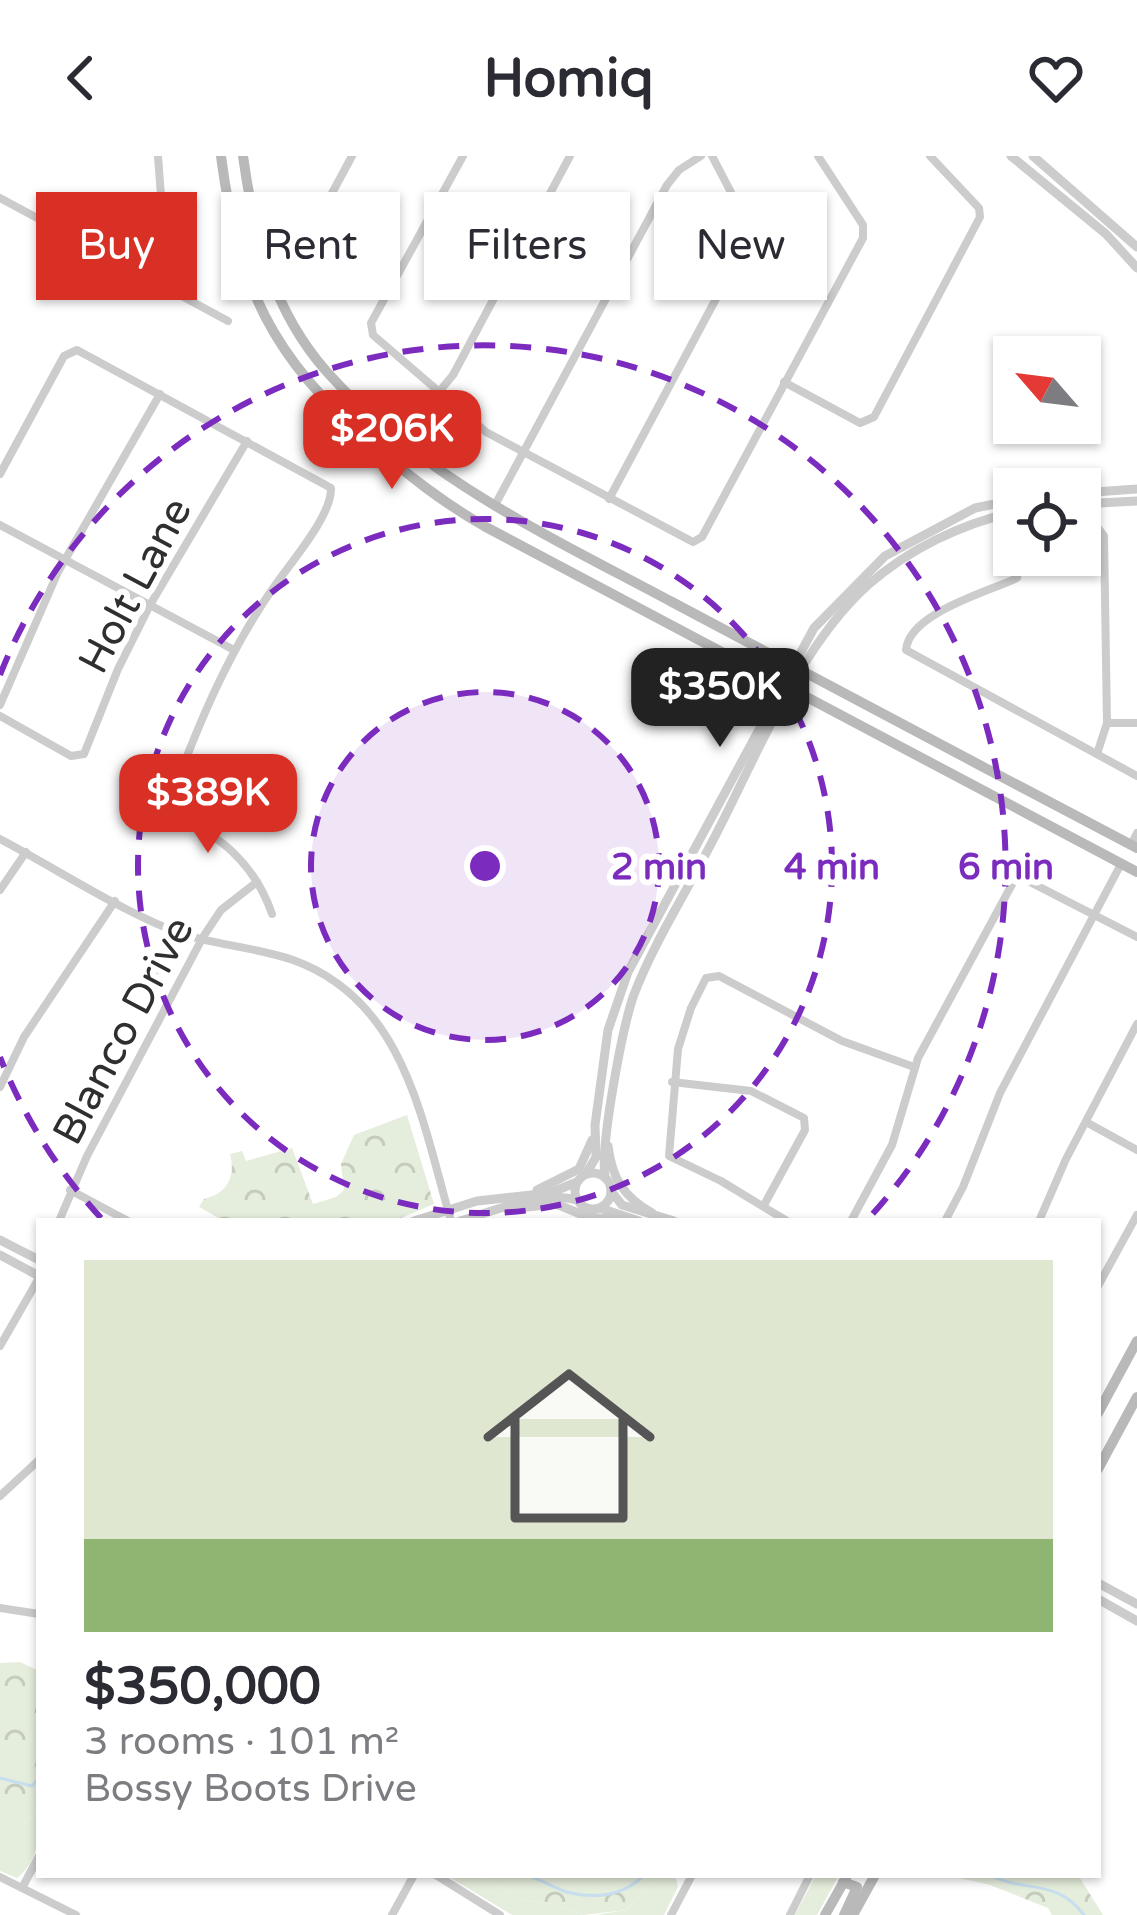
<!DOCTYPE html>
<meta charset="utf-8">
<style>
:root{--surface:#fff;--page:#f2f2f3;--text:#2b2b33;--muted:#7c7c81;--accent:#d93025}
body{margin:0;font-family:"Varela Round",sans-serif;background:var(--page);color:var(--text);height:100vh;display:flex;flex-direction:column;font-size:45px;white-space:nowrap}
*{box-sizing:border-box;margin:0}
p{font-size:39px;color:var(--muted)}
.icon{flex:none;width:66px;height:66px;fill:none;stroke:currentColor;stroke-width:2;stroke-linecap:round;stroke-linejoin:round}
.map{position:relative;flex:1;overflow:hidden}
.drawer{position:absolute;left:36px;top:1062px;width:1065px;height:660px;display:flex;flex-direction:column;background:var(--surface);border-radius:0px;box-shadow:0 3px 9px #0004}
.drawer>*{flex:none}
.banner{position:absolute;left:36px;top:36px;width:1065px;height:108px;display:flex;gap:24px}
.needle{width:78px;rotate:298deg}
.controls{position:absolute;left:993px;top:180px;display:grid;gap:24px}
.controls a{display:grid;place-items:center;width:108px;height:108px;border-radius:0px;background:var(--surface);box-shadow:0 3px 9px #0004;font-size:60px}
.price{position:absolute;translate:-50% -102px;padding:0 27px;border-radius:24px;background:var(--accent);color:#fff;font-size:39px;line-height:78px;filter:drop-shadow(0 3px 6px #0008)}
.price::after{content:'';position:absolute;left:50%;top:72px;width:36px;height:27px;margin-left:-18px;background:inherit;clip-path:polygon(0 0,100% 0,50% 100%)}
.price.selected{background:#222;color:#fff}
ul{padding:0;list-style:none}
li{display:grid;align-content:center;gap:24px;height:636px;padding:0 48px}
li span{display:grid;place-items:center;height:372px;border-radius:0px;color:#555}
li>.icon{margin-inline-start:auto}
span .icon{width:216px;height:216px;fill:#fffc;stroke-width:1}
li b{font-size:51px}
.pill{padding:0 42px;border-radius:0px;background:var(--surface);box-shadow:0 3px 9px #0004;font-size:42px;line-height:108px}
.pill.selected{background:var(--accent);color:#fff}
header{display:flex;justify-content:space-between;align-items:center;height:156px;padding:0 48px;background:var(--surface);font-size:54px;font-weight:700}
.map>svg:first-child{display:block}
.grass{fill:#e5eddc}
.forest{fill:url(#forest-crowns)}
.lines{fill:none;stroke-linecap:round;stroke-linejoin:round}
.stream{stroke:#c6deef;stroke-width:3}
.minor{stroke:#ccc;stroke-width:8}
.tertiary{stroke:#ccc;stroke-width:9}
.secondary{stroke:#b9b9b9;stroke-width:10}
.ring{fill:none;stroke:#7b2cbf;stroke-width:6;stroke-dasharray:21 15}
.labels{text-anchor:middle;stroke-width:12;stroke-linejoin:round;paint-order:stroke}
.street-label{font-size:42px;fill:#2f2f2f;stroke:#fff}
.centre{fill:#7b2cbf;stroke:#fff;stroke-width:6}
.ring-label{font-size:36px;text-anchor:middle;font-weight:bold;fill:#7b2cbf;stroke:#fff;stroke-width:12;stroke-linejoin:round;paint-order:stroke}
</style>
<header><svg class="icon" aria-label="back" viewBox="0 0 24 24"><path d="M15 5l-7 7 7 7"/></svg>Homiq<svg class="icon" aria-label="heart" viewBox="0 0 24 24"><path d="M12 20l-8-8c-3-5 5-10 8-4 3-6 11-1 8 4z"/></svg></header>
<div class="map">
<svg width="1137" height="1759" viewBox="0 0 1137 1759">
<defs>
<pattern id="forest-crowns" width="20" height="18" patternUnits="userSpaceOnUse" patternTransform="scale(3)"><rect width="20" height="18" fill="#e5eddc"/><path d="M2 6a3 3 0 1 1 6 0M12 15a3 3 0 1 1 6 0" fill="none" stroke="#c5ccbd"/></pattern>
</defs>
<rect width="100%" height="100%" fill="#fff"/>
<g class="grass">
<path d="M39,1655C39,1681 38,1706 17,1722L0,1715V1686Z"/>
<polygon points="446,1719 482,1719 518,1743 554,1748 583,1759 512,1759"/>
<polygon points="662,1719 675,1719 678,1731 664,1759 595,1759 626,1754"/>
<polygon points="816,1719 839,1719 817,1759 795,1759"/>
</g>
<g class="forest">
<path d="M407,959L434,1048L394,1065H224L199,1051L204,1043C227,1038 236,1021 230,998L242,995L246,1005L292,992L313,1048L336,1041L344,1034L341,1008L354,979Z"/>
<polygon points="20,1506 39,1515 39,1655 0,1686 0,1507"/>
<polygon points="482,1719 662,1719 626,1754 583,1759 554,1748 518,1743"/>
<polygon points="946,1719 1078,1719 1103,1759 1052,1759 1048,1752 990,1729"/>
</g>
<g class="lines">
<g class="stream">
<polyline points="0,1622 32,1630 39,1622"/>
<path d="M525,1719C542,1723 556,1734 571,1737C598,1743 625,1739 644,1719"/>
<path d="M989,1719C1025,1737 1057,1722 1084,1759"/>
</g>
<g class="minor">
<polyline points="463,0 371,167 373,179 486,276 693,386 702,381 863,82 863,69 818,0"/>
<polyline points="0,42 228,165"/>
<polyline points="296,104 352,0"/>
<polyline points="139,117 163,67 158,0"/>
<polyline points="784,226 860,267 874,261 980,61 979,52 930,0"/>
<polyline points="438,237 453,219 570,0"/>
<path d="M0,318L64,200L77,194L331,332C332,359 292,405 276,428C228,495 198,570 169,646L174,656C220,681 254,706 272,758"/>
<polyline points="609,343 749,81 748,69 712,0"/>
<polyline points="495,349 667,29 679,14 701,0"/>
<polyline points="0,369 234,494"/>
<polyline points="1080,373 1099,373 1104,380 1107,567 1097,598"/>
<path d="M1020,399L1017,422C988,436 909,457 906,494L1137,620"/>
<polyline points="0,549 58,416 160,238"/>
<polyline points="0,560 71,600 84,598 118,513 150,449 247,285"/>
<polyline points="1107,567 1137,567"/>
<path d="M0,683C55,712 111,749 169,773C208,789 253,790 293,804C405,844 422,965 451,1065"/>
<polyline points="1131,689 1137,677"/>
<polyline points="0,734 26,696"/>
<polyline points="672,926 751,935 804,962 805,974 764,1049"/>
<polyline points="0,931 24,881 115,745"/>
<polyline points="1086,966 1137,994"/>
<polyline points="70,1034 128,1065"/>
<polyline points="59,1065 87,1000 203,781 221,754 257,726"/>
<polyline points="787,1065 721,1025 669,1000 678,893 691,852 706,822 719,820 842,885 914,911"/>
<polyline points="851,1065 892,989 918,902 1015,723 1026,724 1137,781"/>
<polyline points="945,1065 963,1031 1000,937 1121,708"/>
<polyline points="1039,1065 1066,1003 1137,868"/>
<polyline points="1098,1130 1137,1059"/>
<polyline points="0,1190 39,1122"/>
<polyline points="0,1340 39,1304"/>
<polyline points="0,1452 39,1458"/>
<polyline points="436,1719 500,1759"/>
<polyline points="0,1721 76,1759"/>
<polyline points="22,1732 39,1700"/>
<polyline points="392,1759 414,1719"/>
<polyline points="671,1759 691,1721"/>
<polyline points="790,1759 810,1719"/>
</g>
<g class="tertiary">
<polyline points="1011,0 1106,78 1137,112"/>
<polyline points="1033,0 1137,91"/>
<polyline points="1080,337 1137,333"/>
<polyline points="1080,348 1137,345"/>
<path d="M608,990C612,1023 624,1041 652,1057"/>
<circle cx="593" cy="1035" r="18"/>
<polyline points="586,1018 596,1001 595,969 608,874 628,816 814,472 885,400 975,352 1014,344"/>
<path d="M605,1021C600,989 622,875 633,841C653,788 686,737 712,686C756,603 797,493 868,429C909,393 961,368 1014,356"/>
<polyline points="537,1034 579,1013 592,984"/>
<polyline points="611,1035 622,1049 674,1065"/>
<polyline points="600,1052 639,1065"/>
<polyline points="507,1053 556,1048 588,1061 631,1065"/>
<polyline points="414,1065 477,1045 550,1037 577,1026"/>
<path d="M460,1065C494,1055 543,1034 577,1044"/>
<polyline points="0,1084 39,1104"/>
<polyline points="0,1099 39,1120"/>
<polyline points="1098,1427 1137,1448"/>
<polyline points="1098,1443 1137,1465"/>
</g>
<g class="secondary">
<path d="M221,0C238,130 271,201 372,288C408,319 442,346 484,370L1137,716"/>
<path d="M243,0C254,79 272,154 327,216C422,322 549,380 672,446C826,529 982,610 1137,692"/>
<polyline points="1098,1257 1137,1185"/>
<polyline points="1098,1313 1137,1241"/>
<polyline points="843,1726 857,1731 844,1759"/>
<polyline points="825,1759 846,1722"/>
<polyline points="853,1759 875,1719"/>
</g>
</g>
<circle cx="485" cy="710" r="174" fill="#7b2cbf" fill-opacity=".12"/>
<g class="ring">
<circle cx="485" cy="710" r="174"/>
<circle cx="485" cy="710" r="347"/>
<path d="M101 1062A521 521 0 0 1 0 901M0 519A521 521 0 1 1 869 1062"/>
</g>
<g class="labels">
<g class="street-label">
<text transform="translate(134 429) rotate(-62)" y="15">Holt Lane</text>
<text transform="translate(122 874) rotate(-62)" y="15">Blanco Drive</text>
</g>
</g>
<circle cx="485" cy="710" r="18" class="centre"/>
<g class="ring-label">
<text x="659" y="723">2 min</text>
<text x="832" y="723">4 min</text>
<text x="1006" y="723">6 min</text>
</g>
</svg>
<div class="controls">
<a><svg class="needle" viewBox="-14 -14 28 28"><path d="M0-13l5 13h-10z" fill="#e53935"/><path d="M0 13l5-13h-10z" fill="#7c7c81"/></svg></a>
<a><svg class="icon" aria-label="locate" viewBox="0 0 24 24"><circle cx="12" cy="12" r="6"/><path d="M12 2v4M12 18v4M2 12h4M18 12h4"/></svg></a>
</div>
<b class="price" style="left:392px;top:336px">$206K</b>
<b class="price selected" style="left:720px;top:594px">$350K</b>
<b class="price" style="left:208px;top:700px">$389K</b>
<div class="banner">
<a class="pill selected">Buy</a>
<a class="pill">Rent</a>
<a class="pill">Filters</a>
<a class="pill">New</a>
</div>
<section class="drawer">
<ul>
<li><span style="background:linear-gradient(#dfe7d0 75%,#8fb573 0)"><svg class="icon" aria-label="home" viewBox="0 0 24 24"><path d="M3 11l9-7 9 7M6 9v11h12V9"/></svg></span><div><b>$350,000</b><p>3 rooms · 101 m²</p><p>Bossy Boots Drive</p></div></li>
</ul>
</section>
</div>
